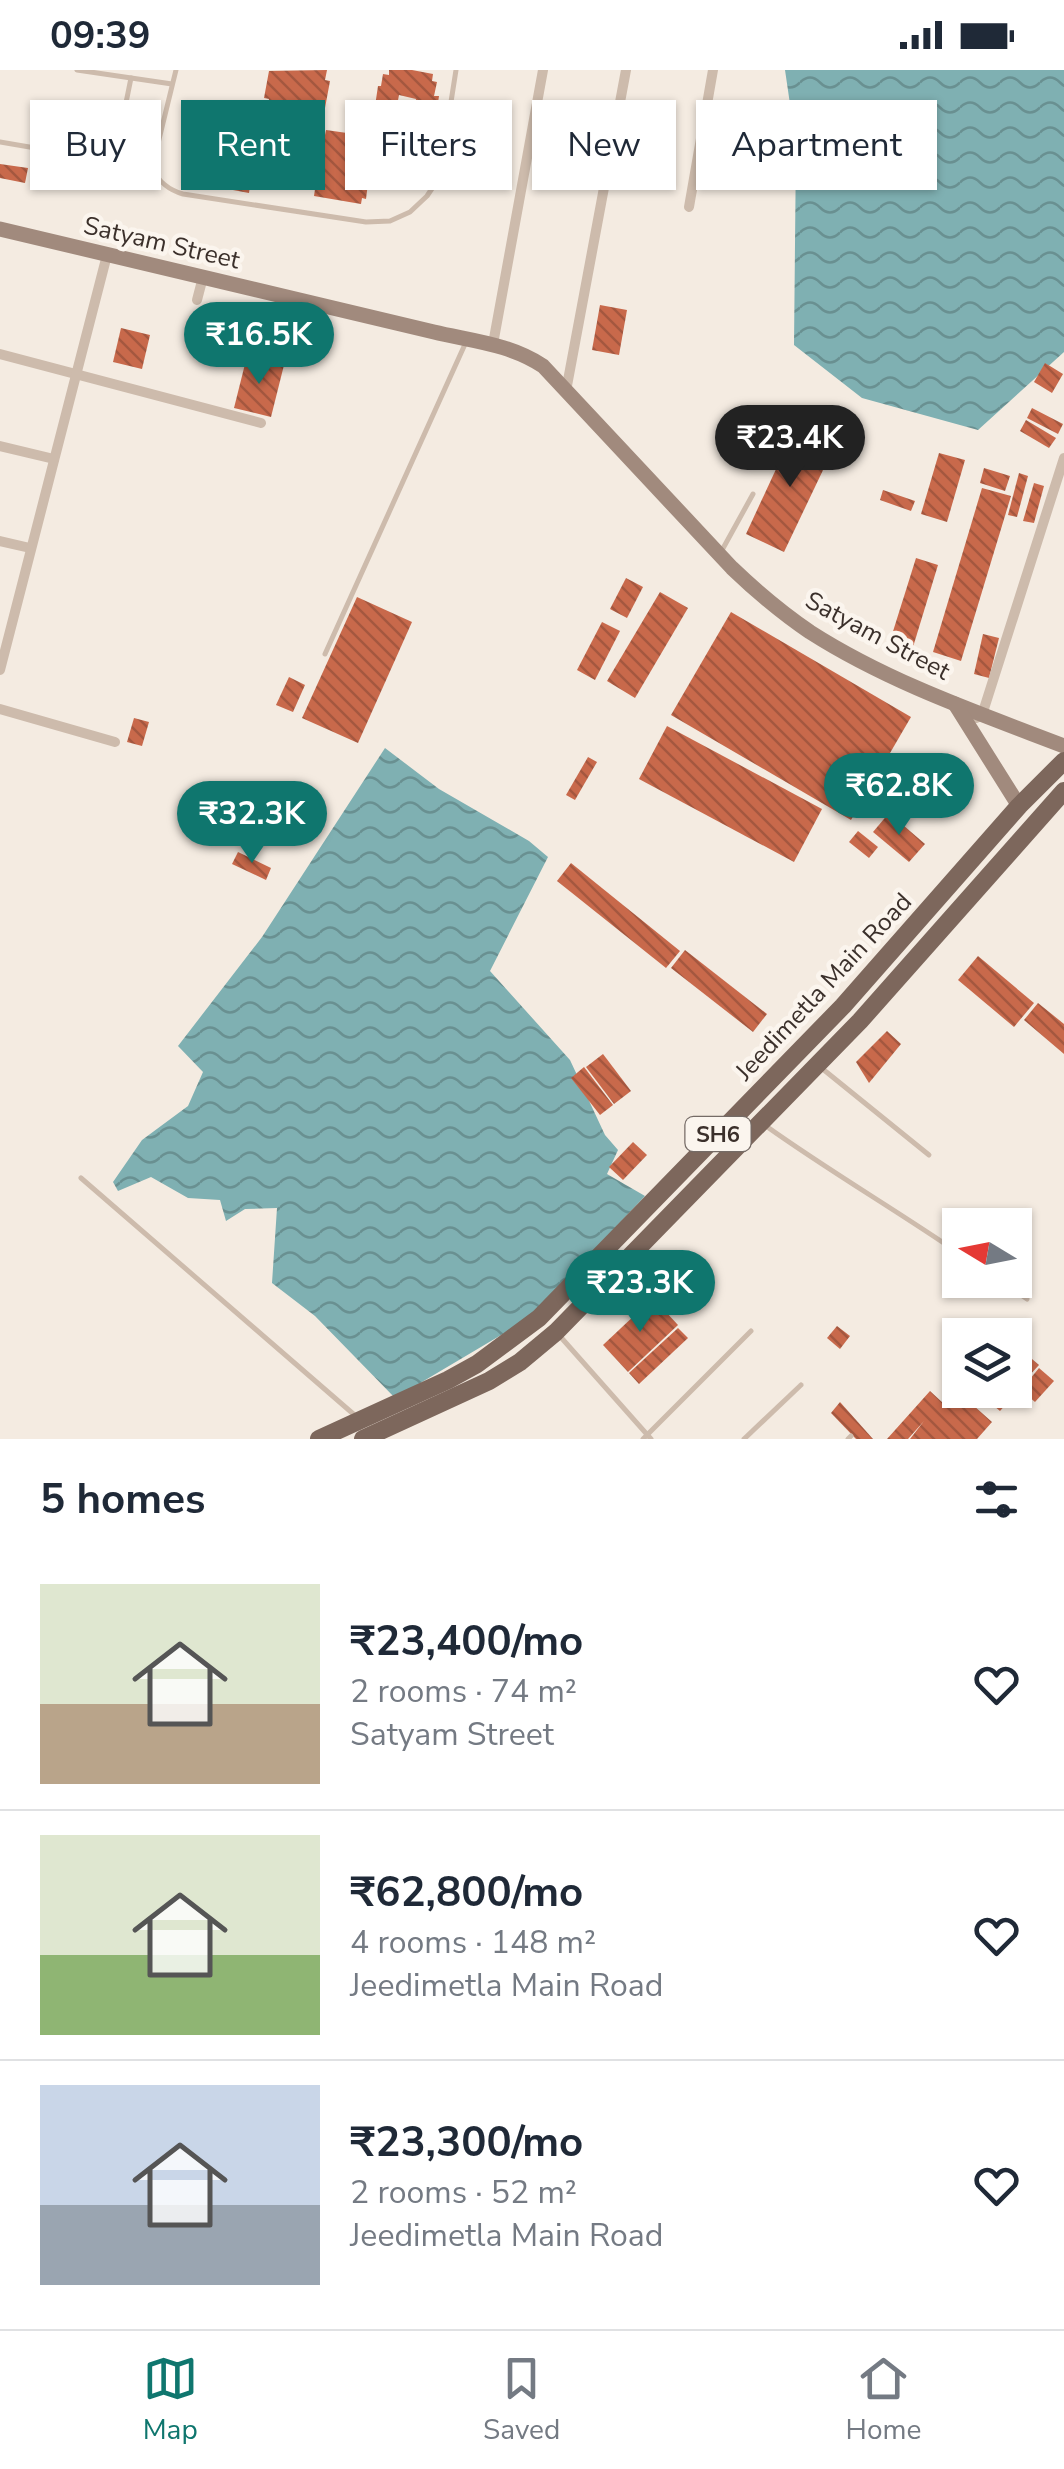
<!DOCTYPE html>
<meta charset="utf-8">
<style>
:root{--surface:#fff;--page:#f2f2f3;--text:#1f2937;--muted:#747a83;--line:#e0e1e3;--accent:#0f766e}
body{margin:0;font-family:"Nunito Sans",sans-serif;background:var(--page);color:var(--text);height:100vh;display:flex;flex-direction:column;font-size:38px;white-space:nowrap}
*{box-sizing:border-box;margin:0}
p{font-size:32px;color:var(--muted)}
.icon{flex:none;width:55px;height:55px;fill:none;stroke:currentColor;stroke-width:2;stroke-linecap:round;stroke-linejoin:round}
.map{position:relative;height:1369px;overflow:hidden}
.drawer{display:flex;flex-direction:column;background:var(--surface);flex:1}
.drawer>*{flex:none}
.guide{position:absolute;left:30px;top:30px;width:1005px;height:90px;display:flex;gap:20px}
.needle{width:65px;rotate:280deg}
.buttons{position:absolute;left:942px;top:1138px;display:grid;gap:20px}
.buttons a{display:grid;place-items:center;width:90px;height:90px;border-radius:0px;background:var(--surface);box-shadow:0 2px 8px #0004;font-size:50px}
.price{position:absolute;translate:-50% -85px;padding:0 22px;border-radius:35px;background:var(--accent);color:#fff;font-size:32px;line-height:65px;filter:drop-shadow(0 2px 5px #0008)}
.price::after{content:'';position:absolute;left:50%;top:60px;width:30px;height:22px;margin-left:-15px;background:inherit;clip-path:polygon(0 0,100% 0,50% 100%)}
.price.on{background:#222;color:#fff}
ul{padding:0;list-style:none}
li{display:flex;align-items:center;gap:30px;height:250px;padding:0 40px}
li+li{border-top:2px solid var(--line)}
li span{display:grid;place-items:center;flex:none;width:280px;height:200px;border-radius:0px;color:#555}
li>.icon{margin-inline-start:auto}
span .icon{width:120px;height:120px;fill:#fffc;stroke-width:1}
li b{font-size:42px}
h2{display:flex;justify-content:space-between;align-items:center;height:120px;padding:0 40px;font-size:42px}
.chip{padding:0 35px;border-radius:0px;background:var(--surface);box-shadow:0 2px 8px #0004;font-size:35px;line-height:90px}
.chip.on{background:var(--accent);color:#fff}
.status{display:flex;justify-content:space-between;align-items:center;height:70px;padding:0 50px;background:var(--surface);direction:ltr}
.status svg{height:28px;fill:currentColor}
.tab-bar{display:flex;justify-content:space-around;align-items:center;height:140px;border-top:2px solid var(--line);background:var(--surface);font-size:28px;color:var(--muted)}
.tab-bar a{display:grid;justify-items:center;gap:5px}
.tab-bar .on{color:var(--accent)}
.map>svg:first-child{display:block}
.water{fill:url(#water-waves)}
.building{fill:url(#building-back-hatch);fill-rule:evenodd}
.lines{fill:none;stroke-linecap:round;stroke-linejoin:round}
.lane{stroke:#cdbbac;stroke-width:5}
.street{stroke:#cdbbac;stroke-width:10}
.secondary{stroke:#a18a7d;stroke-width:15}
.primary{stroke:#7d675c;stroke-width:18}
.labels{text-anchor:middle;stroke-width:9;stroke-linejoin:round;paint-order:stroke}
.shield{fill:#fbf5ee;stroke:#756b66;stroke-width:2.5}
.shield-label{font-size:22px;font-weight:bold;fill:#3b302b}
.street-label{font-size:25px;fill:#3b302b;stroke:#fbf5ee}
</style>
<div class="status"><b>09:39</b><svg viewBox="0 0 49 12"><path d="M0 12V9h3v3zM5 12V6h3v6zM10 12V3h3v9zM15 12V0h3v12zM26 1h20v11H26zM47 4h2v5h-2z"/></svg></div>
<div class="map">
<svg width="1064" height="1369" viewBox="0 0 1064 1369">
<defs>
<pattern id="water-waves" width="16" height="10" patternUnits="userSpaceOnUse" patternTransform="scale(2.5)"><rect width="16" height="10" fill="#7fb0b2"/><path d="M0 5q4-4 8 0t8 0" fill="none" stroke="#699091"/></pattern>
<pattern id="building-back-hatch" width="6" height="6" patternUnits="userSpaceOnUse" patternTransform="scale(2.5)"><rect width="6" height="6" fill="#c8694b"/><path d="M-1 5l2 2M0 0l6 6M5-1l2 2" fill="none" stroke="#a4573f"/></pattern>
</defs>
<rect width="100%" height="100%" fill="#f4ebe1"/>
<g class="water">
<polygon points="785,0 1064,0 1064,282 978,360 862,328 794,275 796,75"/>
<polygon points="385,678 439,719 529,771 548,787 490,901 570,990 605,1065 618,1080 607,1104 645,1126 530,1248 395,1328 315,1246 272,1213 277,1138 245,1139 226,1151 220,1130 188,1128 151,1107 118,1121 113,1112 142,1070 188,1036 203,1002 178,976 262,867"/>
</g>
<g class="building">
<polygon points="327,0 325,10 330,11 325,38 321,37 319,51 315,50 314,57 271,50 272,43 266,42 269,29 264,28 269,1"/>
<path d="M389,0H412L433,4L432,11L437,12L434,26H439L435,53H431L428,66H424L423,73L380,65L381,58L376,57L378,44L374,43L378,16H381L383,4L389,5ZM399,25L416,29L414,44L396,41Z"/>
<path d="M216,46L259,54L257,61L262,62L260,76L265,77L260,104L256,103L254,116H250L249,123L206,115L207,109L202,108L204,94L199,93L204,66L207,67L209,54L214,55ZM224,76L242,79L239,94L222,91Z"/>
<polygon points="326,60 368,66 373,90 377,90 373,114 368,113 366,129 362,128 361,134 314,126 315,119 311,118 313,105 307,104 319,66 325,65"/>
<polygon points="0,94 28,98 25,113 0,108"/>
<polygon points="600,235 627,240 619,285 592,280"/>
<polygon points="121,258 150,265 142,299 113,292"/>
<polygon points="247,286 284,295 271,347 234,338"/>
<polygon points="1045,293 1063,304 1052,323 1034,312"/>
<polygon points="1032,338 1063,354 1058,364 1027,348"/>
<polygon points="1026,350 1056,368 1049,378 1020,361"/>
<polygon points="795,358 834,377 784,482 746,464"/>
<polygon points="939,383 965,390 947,452 921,444"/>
<polygon points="984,398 1010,406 1005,421 980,413"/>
<polygon points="1019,403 1028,406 1017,447 1008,445"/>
<polygon points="1034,413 1044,416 1034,453 1023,451"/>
<polygon points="982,418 1011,426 961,591 933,582"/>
<polygon points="883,420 915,431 911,441 880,430"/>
<polygon points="916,488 938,495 913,577 890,571"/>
<polygon points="626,508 643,517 627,548 610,539"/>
<polygon points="660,522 688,538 635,628 607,611"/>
<polygon points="357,527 412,552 358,673 302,648"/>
<polygon points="731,542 911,647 851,750 671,645"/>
<polygon points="602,552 620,561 595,610 577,600"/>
<polygon points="983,564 999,568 989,608 974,604"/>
<polygon points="289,607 305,615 293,642 276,635"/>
<polygon points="134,648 149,652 142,676 127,672"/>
<polygon points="667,656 822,739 794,792 639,709"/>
<polygon points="588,687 597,692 575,730 566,725"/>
<polygon points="889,743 925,774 909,792 873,762"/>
<polygon points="858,761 878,777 869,788 849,772"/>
<polygon points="238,782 271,798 266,810 232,794"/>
<polygon points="571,793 680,881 666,898 557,811"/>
<polygon points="685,880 767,944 753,962 671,898"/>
<polygon points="978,886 1034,933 1014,957 958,910"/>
<polygon points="1038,933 1064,954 1064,984 1024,950"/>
<polygon points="887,961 901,974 869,1013 856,992"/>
<polygon points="603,984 631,1021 614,1034 586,997"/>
<polygon points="584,997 613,1035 600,1045 571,1008"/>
<polygon points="633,1072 647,1085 623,1110 609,1097"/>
<polygon points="653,1228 678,1255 628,1302 603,1275"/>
<polygon points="837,1256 850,1266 840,1279 827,1268"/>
<polygon points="678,1258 688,1268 639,1314 629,1303"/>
<polygon points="1025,1283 1039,1295 1015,1321 1015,1294"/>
<polygon points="1039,1298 1054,1311 1035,1332 1021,1320"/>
<polygon points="955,1319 992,1352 977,1369 910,1369 924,1351 908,1369 887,1369 930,1321 943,1333"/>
<polygon points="975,1320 1008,1320 1014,1325 1000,1341"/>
<polygon points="840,1332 873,1369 856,1369 831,1343"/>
</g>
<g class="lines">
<g class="lane">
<polyline points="77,0 172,14"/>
<path d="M176,0L152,98C159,112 168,120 183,124L366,152L390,151L410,142L427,126L439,108L456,0"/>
<polyline points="0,72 152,98"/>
<polyline points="114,92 131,8"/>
<polyline points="721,482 753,424"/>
<polyline points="325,584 466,272"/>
<polyline points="819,996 929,1085"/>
<path d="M766,1056C829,1101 896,1140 960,1184"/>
<polyline points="81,1108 358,1348"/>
<polyline points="999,1210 1027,1229"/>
<polyline points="558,1264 651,1369"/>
<polyline points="643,1369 751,1261"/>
<polyline points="744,1369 801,1315"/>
<polyline points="848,1369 851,1366"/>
</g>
<g class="street">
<polyline points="689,137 713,0"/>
<polyline points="197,230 203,207"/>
<polyline points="493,274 543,0"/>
<polyline points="0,284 261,353"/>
<polyline points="566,321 626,0"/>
<polyline points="0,376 54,389"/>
<polyline points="0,471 30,478"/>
<polyline points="0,600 107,185"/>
<polyline points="0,639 115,672"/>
<polyline points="976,648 982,645 1064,388"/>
</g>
<g class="secondary">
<path d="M0,159L434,262C472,271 510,274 543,296L732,498C756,521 782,543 810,562C888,612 978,643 1064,676"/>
<polyline points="955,634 1019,736"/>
</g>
<g class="primary">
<polyline points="319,1369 448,1310 477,1294 539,1248 843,936 1019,736 1064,691"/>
<polyline points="363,1369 489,1311 520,1292 556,1262 860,951 1064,721"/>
</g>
</g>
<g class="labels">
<rect class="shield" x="685.5" y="1047" width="65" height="34" rx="8"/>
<g class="shield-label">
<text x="718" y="1072">SH6</text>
</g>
<g class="street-label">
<text transform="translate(162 172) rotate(13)" y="9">Satyam Street</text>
<text transform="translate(878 565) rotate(28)" y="9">Satyam Street</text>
<text transform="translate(823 916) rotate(-47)" y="9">Jeedimetla Main Road</text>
</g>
</g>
</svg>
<div class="buttons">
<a><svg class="needle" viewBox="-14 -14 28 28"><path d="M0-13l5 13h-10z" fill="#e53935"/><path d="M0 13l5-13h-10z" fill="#747a83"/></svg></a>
<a><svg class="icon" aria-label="layers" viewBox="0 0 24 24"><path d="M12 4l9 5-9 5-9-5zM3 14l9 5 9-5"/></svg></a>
</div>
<b class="price" style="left:259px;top:317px">₹16.5K</b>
<b class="price on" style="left:790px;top:420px">₹23.4K</b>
<b class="price" style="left:899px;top:768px">₹62.8K</b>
<b class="price" style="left:252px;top:796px">₹32.3K</b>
<b class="price" style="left:640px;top:1265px">₹23.3K</b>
<div class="guide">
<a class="chip">Buy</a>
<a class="chip on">Rent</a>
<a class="chip">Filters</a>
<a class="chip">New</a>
<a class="chip">Apartment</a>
</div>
</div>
<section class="drawer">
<h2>5 homes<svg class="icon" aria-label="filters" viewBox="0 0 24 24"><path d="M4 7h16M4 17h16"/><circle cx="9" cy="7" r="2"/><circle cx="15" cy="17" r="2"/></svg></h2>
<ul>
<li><span style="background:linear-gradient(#dfe7d0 60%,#b9a48a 0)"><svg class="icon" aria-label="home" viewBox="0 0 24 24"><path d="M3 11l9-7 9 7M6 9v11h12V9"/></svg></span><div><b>₹23,400/mo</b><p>2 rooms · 74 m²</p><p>Satyam Street</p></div><svg class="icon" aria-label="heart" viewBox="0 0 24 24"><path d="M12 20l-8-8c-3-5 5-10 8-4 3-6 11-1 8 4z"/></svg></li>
<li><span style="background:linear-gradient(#dfe7d0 60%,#8fb573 0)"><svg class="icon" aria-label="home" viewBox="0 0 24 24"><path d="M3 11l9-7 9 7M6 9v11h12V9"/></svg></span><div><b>₹62,800/mo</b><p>4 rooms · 148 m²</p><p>Jeedimetla Main Road</p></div><svg class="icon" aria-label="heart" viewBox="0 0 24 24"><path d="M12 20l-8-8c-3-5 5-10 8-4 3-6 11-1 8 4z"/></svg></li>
<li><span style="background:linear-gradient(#c9d6e8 60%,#9aa5b1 0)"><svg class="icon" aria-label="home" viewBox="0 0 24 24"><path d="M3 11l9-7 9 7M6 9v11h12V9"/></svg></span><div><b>₹23,300/mo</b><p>2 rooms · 52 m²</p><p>Jeedimetla Main Road</p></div><svg class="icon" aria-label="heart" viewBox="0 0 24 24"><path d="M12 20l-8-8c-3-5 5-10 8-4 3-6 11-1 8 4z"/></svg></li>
</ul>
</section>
<nav class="tab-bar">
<a class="on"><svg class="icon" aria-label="map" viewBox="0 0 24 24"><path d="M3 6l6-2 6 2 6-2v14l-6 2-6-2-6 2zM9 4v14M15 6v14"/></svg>Map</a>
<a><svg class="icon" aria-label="saved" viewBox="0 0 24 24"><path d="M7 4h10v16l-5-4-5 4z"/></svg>Saved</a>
<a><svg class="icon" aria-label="home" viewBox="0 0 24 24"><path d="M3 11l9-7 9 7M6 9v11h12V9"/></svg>Home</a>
</nav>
